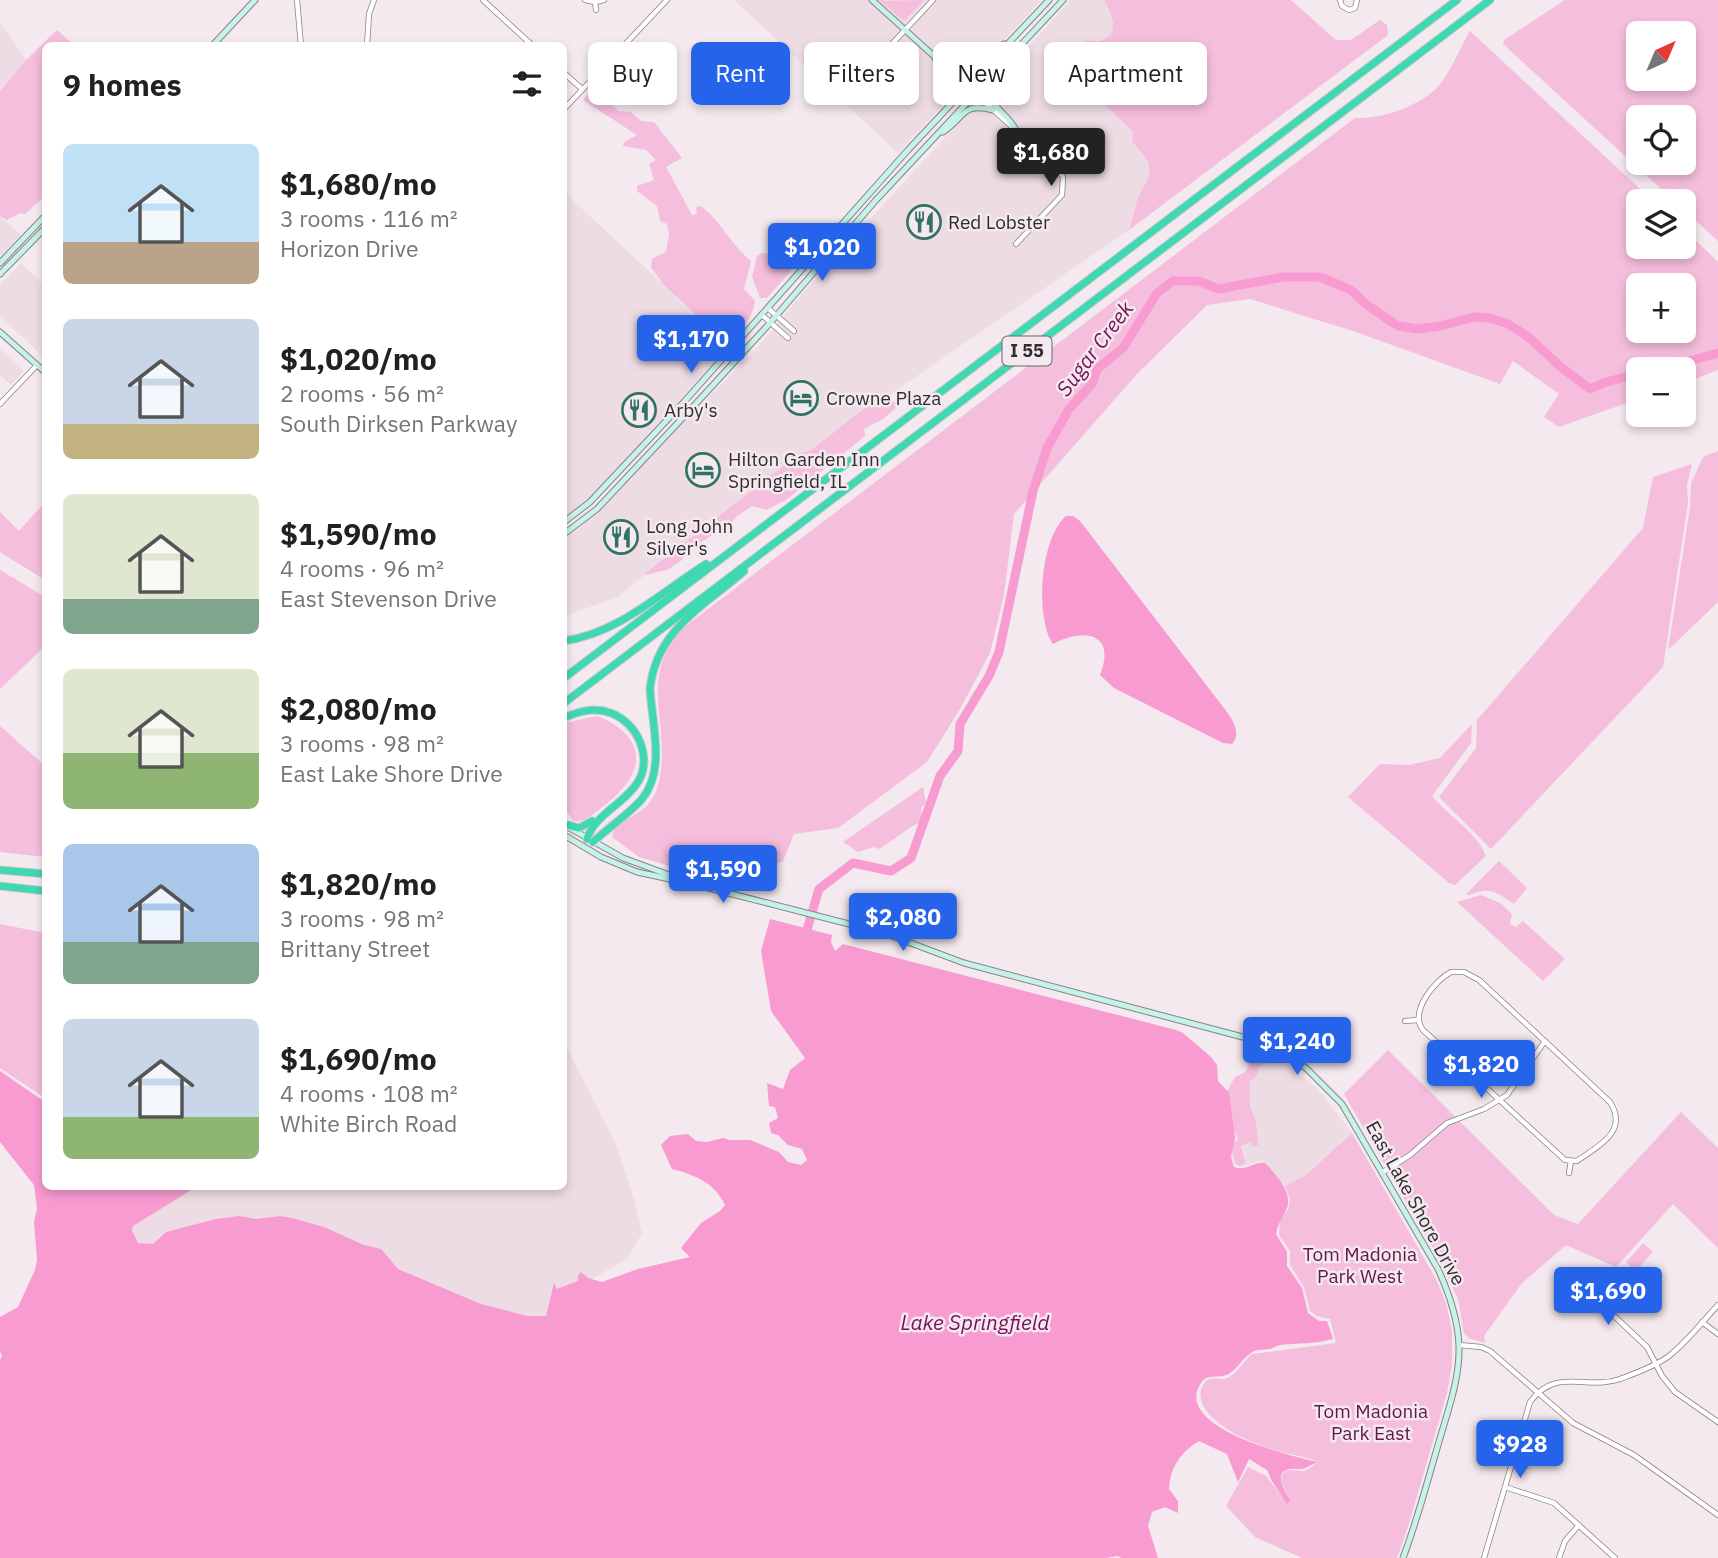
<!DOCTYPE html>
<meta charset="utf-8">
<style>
:root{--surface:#fff;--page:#f6f6f6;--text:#202124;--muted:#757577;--accent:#2563eb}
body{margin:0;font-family:"IBM Plex Sans",sans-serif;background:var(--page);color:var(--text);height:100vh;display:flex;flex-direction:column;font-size:26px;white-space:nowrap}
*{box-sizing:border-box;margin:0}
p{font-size:23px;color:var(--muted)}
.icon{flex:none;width:38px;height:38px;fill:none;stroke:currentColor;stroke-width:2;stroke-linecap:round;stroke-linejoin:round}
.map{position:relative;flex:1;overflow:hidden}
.panel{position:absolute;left:42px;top:42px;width:525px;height:1148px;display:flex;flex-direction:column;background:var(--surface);border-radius:10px;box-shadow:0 4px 10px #0003}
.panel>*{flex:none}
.top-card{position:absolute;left:588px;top:42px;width:665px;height:63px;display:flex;gap:14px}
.needle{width:46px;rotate:44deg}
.tools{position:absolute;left:1626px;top:21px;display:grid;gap:14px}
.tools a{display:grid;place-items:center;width:70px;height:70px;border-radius:10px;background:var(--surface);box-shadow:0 4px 10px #0003;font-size:35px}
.price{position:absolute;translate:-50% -60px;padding:0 16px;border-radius:7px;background:var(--accent);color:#fff;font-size:23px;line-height:46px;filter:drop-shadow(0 2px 4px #0008)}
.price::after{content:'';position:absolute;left:50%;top:42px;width:21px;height:16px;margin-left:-10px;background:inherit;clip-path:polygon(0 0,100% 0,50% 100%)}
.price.on{background:#222;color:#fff}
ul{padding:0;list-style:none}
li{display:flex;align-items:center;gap:21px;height:175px;padding:0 21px}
li span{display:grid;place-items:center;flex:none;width:196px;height:140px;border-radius:10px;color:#555}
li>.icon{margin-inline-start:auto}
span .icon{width:84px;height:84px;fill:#fffc;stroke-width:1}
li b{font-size:30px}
h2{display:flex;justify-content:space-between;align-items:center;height:84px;padding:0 21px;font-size:30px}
.chip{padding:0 24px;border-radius:10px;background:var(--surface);box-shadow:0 4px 10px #0003;font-size:24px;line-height:63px}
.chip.on{background:var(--accent);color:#fff}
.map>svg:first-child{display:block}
.built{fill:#eedce5}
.green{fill:#f5bedc;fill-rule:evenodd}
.water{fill:#f79bd0}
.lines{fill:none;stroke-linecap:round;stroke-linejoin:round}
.river{stroke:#f79bd0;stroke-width:9}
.street-casing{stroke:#8a8186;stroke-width:6}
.secondary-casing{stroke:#8a8186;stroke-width:7}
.highway-casing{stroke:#c9c8c9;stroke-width:9}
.street{stroke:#fff;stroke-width:4.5}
.secondary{stroke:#c5f3e8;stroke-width:5}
.highway{stroke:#3ed8b3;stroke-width:7}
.labels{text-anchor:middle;stroke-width:5;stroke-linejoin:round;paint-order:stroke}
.shield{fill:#f3e9ee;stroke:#6b6568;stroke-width:2}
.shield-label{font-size:18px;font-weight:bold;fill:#312d2f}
.poi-label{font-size:19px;fill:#312d2f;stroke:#f3e9ee;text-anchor:start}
.street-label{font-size:19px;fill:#312d2f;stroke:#f3e9ee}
.park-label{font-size:19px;fill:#65154a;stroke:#f3e9ee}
.water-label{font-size:21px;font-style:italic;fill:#7b0f5a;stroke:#f3e9ee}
</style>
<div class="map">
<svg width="1718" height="1558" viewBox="0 0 1718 1558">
<rect width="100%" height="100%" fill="#f3e9ee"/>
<g class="built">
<polygon points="734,0 1042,0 898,153"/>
<polygon points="1071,0 1104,0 1112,14 1114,24 1111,35 1104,40 1084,41 1072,52 1088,62 1071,79 1077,79 1133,132 1132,141 1148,161 1150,175 1138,197 1129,230 879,402 698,533 616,598 564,616 564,539 598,513 665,441 758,347 806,289"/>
<polygon points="0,22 26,60 0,91"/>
<polygon points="564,192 730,347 588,499 564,518"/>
<polygon points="0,216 21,235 0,257"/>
<polygon points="21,263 45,286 45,358 0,316 0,285"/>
<polygon points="0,349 24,371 11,385 0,375"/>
<polygon points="564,1042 617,1147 635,1203 642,1233 628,1258 580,1286 548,1322 140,1256 121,1225 179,1187 564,1186"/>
<polygon points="1264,1053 1288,1065 1318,1089 1352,1133 1306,1175 1285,1186 1262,1160 1241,1167 1237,1165 1234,1160 1237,1142 1230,1091"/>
</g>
<g class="green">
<polygon points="879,0 885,1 924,0 904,21"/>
<path d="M1104,0H1291L1336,40H1351L1380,20L1387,25L1388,35L1129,230L1138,197L1150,175L1148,161L1132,141L1133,132L1078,79H1071L1058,67L1066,60L1082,69L1087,62L1072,52C1076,48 1081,42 1085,41C1091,40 1097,42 1103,40C1121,33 1111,12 1104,0Z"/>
<path d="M1565,0H1718V241L1684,210V201H1674L1503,44L1504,40ZM1638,33H1684V79H1638ZM1638,117H1684V163H1638Z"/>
<polygon points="57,30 74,45 46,46 45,196 25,214 20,213 7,220 0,216 0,91 26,60"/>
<path d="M1470,31L1653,201H1638V247H1684V229L1718,262V370L1684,383V369H1638V399L1559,427L1544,417L1559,394L1513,361L1500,384L1356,332L1250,299L1207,305L1137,374L1014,514L1004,595L990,653L960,709L927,762L838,828L794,834L783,861L728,883L639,857L612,837C614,822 637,816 647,806C653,799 657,791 659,782C672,728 636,677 683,628L1355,118C1382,119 1417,107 1437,88C1447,78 1462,45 1470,31ZM1638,285H1684V331H1638Z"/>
<path d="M593,89L619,111L631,112L641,121L654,122L682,158L666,167L692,215L697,214L696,207L701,206C721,221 731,245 751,261L744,289L755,301C752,318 748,319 739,332C736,337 735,342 730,347L663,284L651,267L652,259L666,252L669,234L667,224L660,221L657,206L637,191V186L654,180L649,164L656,160L646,150L623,146L624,142L637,135L583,100Z"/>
<polygon points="785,248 803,257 767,298 760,298 752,277 757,256 762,253 773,255"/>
<polygon points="879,397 885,403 899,401 898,406 883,419 864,429 865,436 786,500 766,510 752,506 737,516 724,531 715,533 689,551 682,560 669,569 646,575 646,573 800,453 810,451"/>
<polygon points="1718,451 1718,602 1668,650 1690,507 1691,483 1703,457"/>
<polygon points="1692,464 1687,485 1688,503 1663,667 1491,849 1439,797 1476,748 1477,720 1643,528 1653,477"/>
<polygon points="45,502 45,580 0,552 0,512 19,531"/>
<polygon points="0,570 45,597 46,645 0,689"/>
<path d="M597,716C653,739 644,777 601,808C592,815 584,823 573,821L564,808V723Z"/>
<path d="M1472,724L1471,743L1432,796C1448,816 1477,832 1486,856L1455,885L1449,883L1348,797L1380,764L1409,765L1440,758Z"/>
<polygon points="0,726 45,766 45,857 0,852"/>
<path d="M923,787L926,803L921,807L922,820C917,825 913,825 908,829C898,836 889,843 879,849L874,847L858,852L843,842Z"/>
<path d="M1499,861L1527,888L1514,904C1497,892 1489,886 1469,895L1466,894Z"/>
<polygon points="1481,895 1500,903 1512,914 1510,924 1516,927 1523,921 1565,959 1543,981 1457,902"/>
<polygon points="0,924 45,933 45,1098 0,1068"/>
<polygon points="1388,1050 1554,1215 1578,1224 1681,1112 1718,1148 1718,1248 1673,1204 1616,1267 1566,1245 1522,1283 1484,1336 1485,1343 1469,1338 1464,1333 1458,1299 1443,1266 1344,1094"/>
<polygon points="1262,1053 1277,1058 1259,1066 1257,1076 1250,1081 1250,1107 1256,1121 1258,1145 1253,1147 1251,1142 1241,1146 1245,1163 1240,1166 1235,1164 1230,1144 1238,1140 1237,1136 1233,1131 1226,1093 1235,1077 1245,1072 1251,1061 1256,1055"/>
<path d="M1352,1133L1436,1279L1446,1303L1452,1331V1365L1447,1393L1408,1527L1397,1558H1302L1255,1537L1226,1506L1248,1467L1266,1476L1288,1504L1291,1501C1287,1494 1275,1477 1286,1471C1292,1468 1298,1472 1303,1471C1308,1470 1314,1464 1318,1462C1307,1457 1294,1455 1282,1452C1258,1446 1216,1429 1204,1407C1200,1399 1198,1390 1205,1382C1210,1376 1218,1380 1225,1379C1237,1375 1243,1361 1252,1354L1336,1343L1330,1319L1317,1316L1310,1311L1304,1287L1290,1265V1251L1279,1235L1280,1219L1288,1210L1290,1199L1285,1186L1306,1175Z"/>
<polygon points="1643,1243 1653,1252 1636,1271 1626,1262"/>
</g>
<g class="water">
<path d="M1066,516H1073L1080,521L1217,699C1226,711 1245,731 1232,744L1223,743L1114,688L1100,675C1117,633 1084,627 1053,644C1035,616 1040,539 1066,516Z"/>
<path d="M770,919L832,935L831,942L835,951L843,944L1176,1030L1183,1033L1211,1057L1217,1065L1218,1081L1229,1093L1235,1138L1231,1157L1234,1167C1246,1172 1254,1161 1265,1163C1275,1174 1293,1191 1287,1208C1283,1218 1278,1222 1276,1234L1287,1252V1266L1302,1288L1308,1313L1319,1321H1327L1333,1339C1316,1344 1298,1343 1280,1345C1275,1346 1275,1348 1270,1349C1265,1350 1260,1349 1254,1351C1244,1356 1239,1367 1230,1373C1221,1380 1208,1372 1201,1383C1171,1427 1291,1456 1317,1462C1312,1464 1306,1469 1301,1469C1297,1470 1294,1468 1290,1469C1272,1472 1285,1492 1291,1501L1287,1504L1272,1481L1267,1470L1249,1459L1238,1482L1227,1454L1199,1441C1181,1452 1170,1467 1169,1489L1178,1501V1513L1165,1507L1152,1512L1148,1526L1158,1558H1121L1118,1556L1106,1558H0V1360L2,1356L0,1351V1317L18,1307L35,1270L37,1260L34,1222L37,1209L34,1185L0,1142V1071L45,1102L46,1186L196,1187L133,1226L132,1230L138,1243L153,1244L166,1232L216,1219L239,1216L256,1219L280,1216L292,1218L324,1227L364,1245L381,1249L398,1269L481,1304L527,1316H546L554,1283L557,1289L578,1281V1275L581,1272L588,1278L602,1282L638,1269L690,1257L681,1248L701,1223L720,1211L725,1205C714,1182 695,1175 672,1169L661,1145L670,1136L688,1134L696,1141L707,1142L723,1138L730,1140H750L779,1152L788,1162L801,1165L807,1160L802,1149L788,1145L778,1135L771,1133L769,1123L778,1118L775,1107L769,1106L767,1083L783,1089L790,1070L805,1058L771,1011L761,951Z"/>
</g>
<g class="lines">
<g class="river">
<polyline points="1659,369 1718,353"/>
<polyline points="806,933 819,889 853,863 891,871 911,858 940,776 958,751 960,724 989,676 999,652 1033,491 1047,448 1069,409 1092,384 1097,369 1123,348 1157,293 1173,281 1199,281 1218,289 1283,277 1320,277 1351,290 1367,305 1398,326 1418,329 1440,326 1474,317 1490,318 1508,324 1527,336 1561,367 1590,389 1606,382 1638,374"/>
</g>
<g class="street-casing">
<g id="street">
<polyline points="297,0 301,46"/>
<polyline points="483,0 533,46"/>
<polyline points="585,0 595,2 604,0"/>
<polyline points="1340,0 1342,6 1349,10 1355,8 1357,0"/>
<polyline points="595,2 596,10"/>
<polyline points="367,46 369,14 374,0"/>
<polyline points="877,60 933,0"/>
<polyline points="564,73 582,89"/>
<polyline points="968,87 1053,164 1063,177 1062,195 1016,244"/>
<polyline points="564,109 667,0"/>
<polyline points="769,309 794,331"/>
<polyline points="763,316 788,338"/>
<polyline points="0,404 37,365"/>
<path d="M1451,972H1464L1479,980L1610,1102C1629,1132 1598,1146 1577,1161L1565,1160L1423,1030C1409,1012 1434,981 1451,972Z"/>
<polyline points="1405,1021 1418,1020"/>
<polyline points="1383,1172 1410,1155 1447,1123 1484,1109 1507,1095 1545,1041"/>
<polyline points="1569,1173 1571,1161"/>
<polyline points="1557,1308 1575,1292 1581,1291 1594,1297 1647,1347 1662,1376 1675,1392 1718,1422"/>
<polyline points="1702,1322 1718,1334"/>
<polyline points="1459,1345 1481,1347 1490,1351 1573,1423 1634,1455 1718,1515"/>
<polyline points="1505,1487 1554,1503 1615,1558"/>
<path d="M1484,1558L1530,1402C1557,1366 1586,1391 1620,1379C1636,1373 1656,1366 1669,1356C1687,1342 1703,1321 1718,1305"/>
<polyline points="1559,1558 1565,1541 1579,1525"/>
</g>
</g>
<g class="secondary-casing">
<g id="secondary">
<polyline points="872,0 968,87"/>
<polyline points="212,46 255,0"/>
<polyline points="935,58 939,67 955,82 954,100"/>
<path d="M952,72C983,77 982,58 1004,44"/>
<path d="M990,80C983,106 1007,110 1017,132"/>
<path d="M943,132C965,117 962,102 993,110"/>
<polyline points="0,263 46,215"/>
<polyline points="0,274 46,227"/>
<polyline points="0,332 46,373"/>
<polyline points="564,522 590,502 684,402 908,150 1049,0"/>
<polyline points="564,534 597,509 691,409 770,323 876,200 1063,0"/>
<polyline points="568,827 623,858 683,880"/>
<path d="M564,835L601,857L637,872L693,884L884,933L964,963L1254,1040L1276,1049L1306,1068L1342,1104L1438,1269C1449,1293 1458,1318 1459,1346C1460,1380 1447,1413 1438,1445C1427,1483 1417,1521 1403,1558"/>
</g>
</g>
<g class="highway-casing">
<g id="highway">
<path d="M564,641C619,633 660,593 706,564"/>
<polyline points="564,678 1457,0"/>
<polyline points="564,703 1490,0"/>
<path d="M564,718C579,711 594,707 611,713C624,718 635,729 640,742C660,795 597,804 587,839"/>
<polyline points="564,824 579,828 592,821"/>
<path d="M593,842C609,827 628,815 642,799C666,770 652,724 650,689C656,630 703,607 744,571"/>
<polyline points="0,870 46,874"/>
<polyline points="0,886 46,891"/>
</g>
</g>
<use href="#street" class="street"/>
<use href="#secondary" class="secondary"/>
<use href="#highway" class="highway"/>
</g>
<defs>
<g id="restaurant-ring" transform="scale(1.75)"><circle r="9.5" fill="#f3e9ee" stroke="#327260" stroke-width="1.5"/><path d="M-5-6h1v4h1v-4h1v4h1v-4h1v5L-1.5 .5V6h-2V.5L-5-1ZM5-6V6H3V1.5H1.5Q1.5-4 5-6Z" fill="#327260"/></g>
<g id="hotel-ring" transform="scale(1.75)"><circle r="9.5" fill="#f3e9ee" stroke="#327260" stroke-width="1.5"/><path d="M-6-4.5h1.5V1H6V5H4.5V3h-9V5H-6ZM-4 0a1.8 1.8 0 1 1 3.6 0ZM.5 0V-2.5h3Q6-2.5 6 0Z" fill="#327260"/></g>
</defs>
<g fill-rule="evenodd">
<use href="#restaurant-ring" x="924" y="222"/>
<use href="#hotel-ring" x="801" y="398"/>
<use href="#restaurant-ring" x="639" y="410"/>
<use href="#hotel-ring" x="703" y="470"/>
<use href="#restaurant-ring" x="621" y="537"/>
</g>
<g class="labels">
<rect class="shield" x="1002.5" y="336.5" width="49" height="29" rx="5"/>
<g class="shield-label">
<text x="1027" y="357">I 55</text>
</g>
<g class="poi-label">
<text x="948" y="229">Red Lobster</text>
<text x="826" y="405">Crowne Plaza</text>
<text x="664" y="417">Arby's</text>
<text x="728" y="466">Hilton Garden Inn<tspan x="728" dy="22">Springfield, IL</tspan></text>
<text x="646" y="533">Long John<tspan x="646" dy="22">Silver's</tspan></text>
</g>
<g class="street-label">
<text transform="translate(1416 1203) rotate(61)" y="7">East Lake Shore Drive</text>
</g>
<g class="park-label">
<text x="1360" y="1261">Tom Madonia<tspan x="1360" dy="22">Park West</tspan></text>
<text x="1371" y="1418">Tom Madonia<tspan x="1371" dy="22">Park East</tspan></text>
</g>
<g class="water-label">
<text transform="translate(1095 349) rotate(-53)" y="7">Sugar Creek</text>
<text x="975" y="1330">Lake Springfield</text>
</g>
</g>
</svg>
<div class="tools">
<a><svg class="needle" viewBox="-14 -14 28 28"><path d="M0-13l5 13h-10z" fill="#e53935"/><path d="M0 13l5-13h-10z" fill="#757577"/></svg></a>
<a><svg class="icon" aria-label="locate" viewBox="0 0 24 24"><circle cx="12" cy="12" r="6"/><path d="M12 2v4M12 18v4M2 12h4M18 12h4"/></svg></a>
<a><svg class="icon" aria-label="layers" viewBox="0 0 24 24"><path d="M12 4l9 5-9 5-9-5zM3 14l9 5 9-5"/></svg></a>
<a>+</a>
<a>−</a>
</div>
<b class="price on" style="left:1051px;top:188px">$1,680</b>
<b class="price" style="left:822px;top:283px">$1,020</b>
<b class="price" style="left:691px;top:375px">$1,170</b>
<b class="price" style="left:723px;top:905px">$1,590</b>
<b class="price" style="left:903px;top:953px">$2,080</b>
<b class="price" style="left:1297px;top:1077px">$1,240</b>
<b class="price" style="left:1481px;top:1100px">$1,820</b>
<b class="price" style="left:1608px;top:1327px">$1,690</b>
<b class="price" style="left:1520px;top:1480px">$928</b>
<div class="top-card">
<a class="chip">Buy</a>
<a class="chip on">Rent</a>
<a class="chip">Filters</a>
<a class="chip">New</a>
<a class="chip">Apartment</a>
</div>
<section class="panel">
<h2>9 homes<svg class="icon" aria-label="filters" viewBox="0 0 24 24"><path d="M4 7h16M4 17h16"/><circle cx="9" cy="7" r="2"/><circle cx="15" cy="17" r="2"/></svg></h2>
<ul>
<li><span style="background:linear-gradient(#bfe0f5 70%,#b9a48a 0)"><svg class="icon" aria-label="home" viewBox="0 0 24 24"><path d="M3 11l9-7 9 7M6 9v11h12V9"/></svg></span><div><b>$1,680/mo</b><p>3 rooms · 116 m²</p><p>Horizon Drive</p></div></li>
<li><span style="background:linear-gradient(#c9d6e8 75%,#c2b280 0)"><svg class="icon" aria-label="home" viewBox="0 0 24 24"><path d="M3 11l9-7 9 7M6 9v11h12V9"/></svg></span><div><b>$1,020/mo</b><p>2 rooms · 56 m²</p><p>South Dirksen Parkway</p></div></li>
<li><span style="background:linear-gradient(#dfe7d0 75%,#7fa58c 0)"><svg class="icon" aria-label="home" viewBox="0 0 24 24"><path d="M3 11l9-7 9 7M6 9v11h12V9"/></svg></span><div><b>$1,590/mo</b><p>4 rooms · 96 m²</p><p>East Stevenson Drive</p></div></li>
<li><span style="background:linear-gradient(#dfe7d0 60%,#8fb573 0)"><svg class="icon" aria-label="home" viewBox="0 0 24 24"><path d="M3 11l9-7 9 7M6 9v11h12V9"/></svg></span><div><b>$2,080/mo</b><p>3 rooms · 98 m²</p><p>East Lake Shore Drive</p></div></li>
<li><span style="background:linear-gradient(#a9c7e8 70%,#7fa58c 0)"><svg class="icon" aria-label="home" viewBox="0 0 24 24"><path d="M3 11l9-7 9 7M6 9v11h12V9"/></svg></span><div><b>$1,820/mo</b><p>3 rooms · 98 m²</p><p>Brittany Street</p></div></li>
<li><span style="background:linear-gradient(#c9d6e8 70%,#8fb573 0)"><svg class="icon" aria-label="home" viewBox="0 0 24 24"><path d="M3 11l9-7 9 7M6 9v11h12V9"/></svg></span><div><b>$1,690/mo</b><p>4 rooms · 108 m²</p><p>White Birch Road</p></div></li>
</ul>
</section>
</div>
